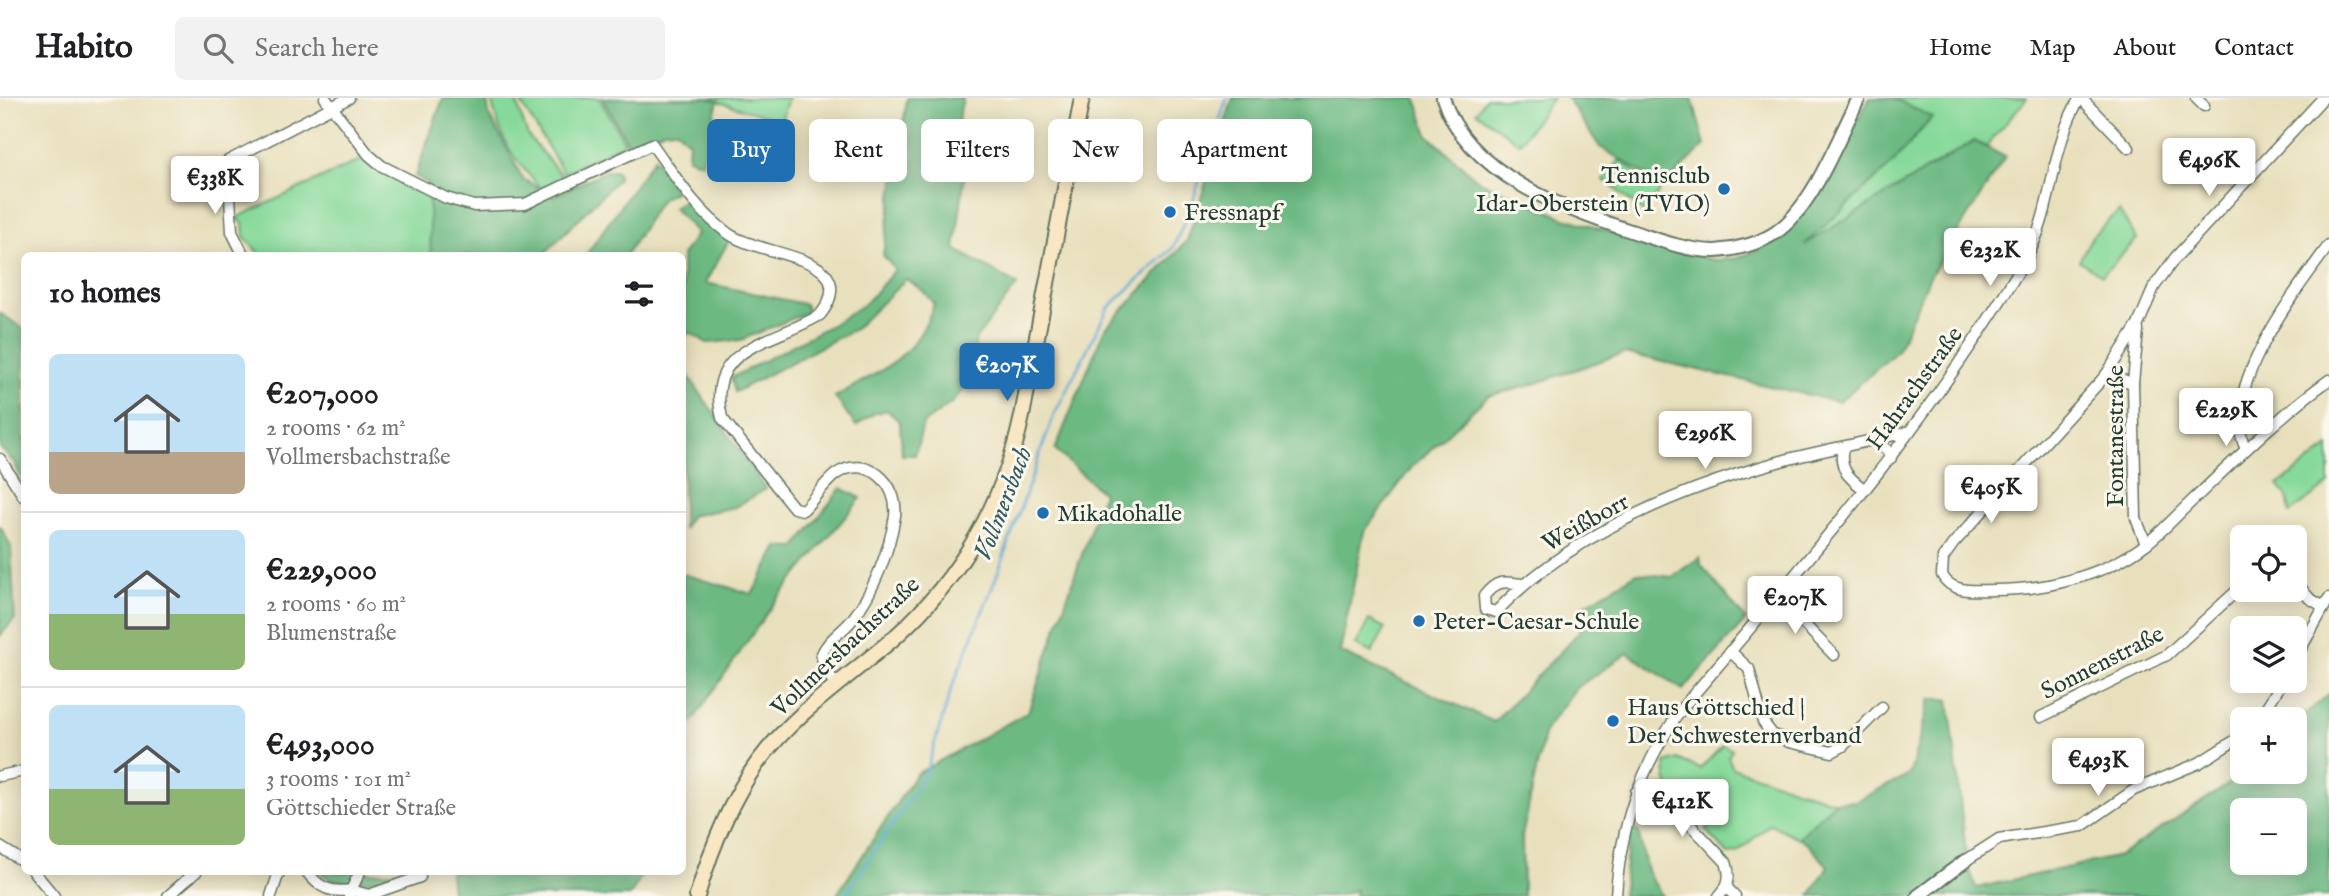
<!DOCTYPE html>
<meta charset="utf-8">
<style>
:root{--surface:#fff;--page:#f2f2f2;--text:#202124;--muted:#757577;--line:#e0e0e0;--accent:#1f6fb2}
body{margin:0;font-family:"IM FELL English",serif;background:var(--page);color:var(--text);height:100vh;display:flex;flex-direction:column;font-size:26px;white-space:nowrap}
*{box-sizing:border-box;margin:0}
p{font-size:23px;color:var(--muted)}
.icon{flex:none;width:38px;height:38px;fill:none;stroke:currentColor;stroke-width:2;stroke-linecap:round;stroke-linejoin:round}
.map{position:relative;flex:1;overflow:hidden}
.panel{position:absolute;left:21px;top:154px;width:665px;height:623px;display:flex;flex-direction:column;background:var(--surface);border-radius:10px;box-shadow:0 4px 18px #0003}
.panel>*{flex:none}
.hud{position:absolute;left:707px;top:21px;width:665px;height:63px;display:flex;gap:14px}
.buttons{position:absolute;left:2230px;top:427px;display:grid;gap:14px}
.buttons a{display:grid;place-items:center;width:77px;height:77px;border-radius:10px;background:var(--surface);box-shadow:0 4px 18px #0003;font-size:35px}
.price{position:absolute;translate:-50% -60px;padding:0 16px;border-radius:7px;background:#fff;color:#222;font-size:23px;line-height:46px;filter:drop-shadow(0 2px 4px #0008)}
.price::after{content:'';position:absolute;left:50%;top:42px;width:21px;height:16px;margin-left:-10px;background:inherit;clip-path:polygon(0 0,100% 0,50% 100%)}
.price.on{background:var(--accent);color:#fff}
ul{padding:0;list-style:none}
li{display:flex;align-items:center;gap:21px;height:175px;padding:0 28px}
li+li{border-top:2px solid var(--line)}
li span{display:grid;place-items:center;flex:none;width:196px;height:140px;border-radius:10px;color:#555}
li>.icon{margin-inline-start:auto}
span .icon{width:84px;height:84px;fill:#fffc;stroke-width:1}
li b{font-size:30px}
h2{display:flex;justify-content:space-between;align-items:center;height:84px;padding:0 28px;font-size:30px}
.chip{padding:0 24px;border-radius:10px;background:var(--surface);box-shadow:0 4px 18px #0003;font-size:24px;line-height:63px}
.chip.on{background:var(--accent);color:#fff}
header{display:flex;align-items:center;gap:42px;box-sizing:border-box;height:98px;padding:0 35px;background:var(--surface);border-bottom:2px solid var(--line)}
header strong{font-size:33px}
nav{display:flex;gap:38px;margin-inline-start:auto;font-size:24px}
.search{width:490px;height:63px;background:var(--page);display:flex;align-items:center;gap:18px;box-sizing:border-box;padding:0 24px;border-radius:10px;color:var(--muted);font-size:26px}
.map>svg:first-child{display:block}
.green{fill:#86d99a;stroke:#528b67;stroke-width:2}
.forest{fill:#6cb982;stroke:#467b5b;stroke-width:2;fill-rule:evenodd}
.lines{fill:none;stroke-linecap:round;stroke-linejoin:round}
.stream{stroke:#5fa8d7;stroke-width:2.5}
.minor-casing{stroke:#657664;stroke-width:13}
.tertiary-casing{stroke:#657664;stroke-width:16}
.secondary-casing{stroke:#657664;stroke-width:18}
.minor{stroke:#fff;stroke-width:10}
.tertiary{stroke:#fff;stroke-width:12}
.secondary{stroke:#f9e7c3;stroke-width:14}
.poi-dot{fill:#1f6fb2;stroke:#fbf7ec;stroke-width:2.5}
.labels{text-anchor:middle;stroke-width:6;stroke-linejoin:round;paint-order:stroke}
.poi-label{font-size:24px;fill:#1f3d34;stroke:#fbf7ec;text-anchor:start}
.street-label{font-size:24px;fill:#1f3d34;stroke:#fbf7ec}
.water-label{font-size:26px;font-style:italic;fill:#325d65;stroke:#fbf7ec}
</style>
<header>
<strong>Habito</strong>
<div class="search"><svg class="icon" aria-label="search" viewBox="0 0 24 24"><circle cx="10" cy="10" r="6"/><path d="M15 15l6 6"/></svg>Search here</div>
<nav><a>Home</a><a>Map</a><a>About</a><a>Contact</a></nav>
</header>
<div class="map">
<svg width="2329" height="798" viewBox="0 0 2329 798">
<rect width="100%" height="100%" fill="#fbf7ec"/>
<filter id="ink" filterUnits="userSpaceOnUse"><feTurbulence type="fractalNoise" baseFrequency=".0143" numOctaves="2"/><feDisplacementMap in="SourceGraphic" scale="14" xChannelSelector="R" yChannelSelector="G"/><feConvolveMatrix kernelMatrix="1 2 1 2 8 2 1 2 1" color-interpolation-filters="sRGB"/></filter>
<filter id="wash" filterUnits="userSpaceOnUse"><feTurbulence type="fractalNoise" baseFrequency=".00686" numOctaves="4" result="noise"/><feDisplacementMap in="SourceGraphic" scale="28" xChannelSelector="R" yChannelSelector="G"/><feGaussianBlur stdDeviation="1.57" result="paint"/><feColorMatrix in="noise" values="0 0 0 0 0 0 0 0 0 0 0 0 0 0 0 0 0 1.4 0 .05"/><feComposite in="paint" operator="in"/></filter>
<g filter="url(#wash)">
<rect width="100%" height="100%" fill="#e8e0bd"/>
<g class="green">
<path d="M491,0H515L528,38L563,79L543,92C513,61 500,43 491,0Z"/>
<polygon points="518,0 599,0 625,45 564,75"/>
<polygon points="707,0 788,0 781,23"/>
<polygon points="1486,0 1553,0 1519,45 1476,14"/>
<polygon points="1893,0 2027,0 1986,49 1974,43 1799,150 1892,66 1932,20"/>
<polygon points="365,60 430,98 431,157 260,157 244,138 243,125 236,120"/>
<polygon points="1620,62 1660,93 1644,114 1604,82"/>
<polygon points="2119,113 2137,141 2102,177 2079,163 2092,138"/>
<polygon points="2329,349 2329,386 2290,415 2287,399 2278,387"/>
<polygon points="1369,522 1385,530 1372,555 1356,547"/>
<path d="M1723,647L1732,652L1728,659L1733,670L1835,704L1798,740L1770,726L1737,755L1728,756L1706,732L1710,725L1686,698L1679,702C1666,694 1666,679 1665,665L1678,661L1700,671Z"/>
</g>
<g class="forest">
<polygon points="443,0 487,0 489,17 523,81 554,98 605,73 617,73 618,81 543,157 431,158 428,85 415,78"/>
<polygon points="602,0 707,0 718,3 702,65 688,60 689,44 677,32 664,32 630,49"/>
<path d="M907,0H963L952,49L966,67L955,151L1017,187L975,242V274L970,283L954,303L923,326L915,357H902L900,324L887,312L873,316L856,328L835,299C883,270 914,263 934,206L923,193L906,181L855,231L735,294L731,280L835,225L867,204L895,172L883,157Z"/>
<polygon points="1233,0 1416,0 1428,37 1477,82 1562,119 1667,152 1716,162 1738,160 1778,143 1802,117 1870,0 1893,0 1932,19 1892,66 1804,147 1974,43 2005,59 1929,180 1897,253 1839,304 1624,255 1528,288 1488,298 1412,369 1364,434 1340,554 1494,624 1580,533 1583,508 1637,475 1672,479 1700,459 1701,467 1746,522 1683,592 1628,555 1576,590 1545,632 1522,738 1523,798 1355,798 1356,792 1337,798 836,798 916,676 1028,614 1103,395 1055,352 1104,232 1187,143"/>
<polygon points="1567,0 1692,0 1705,47 1664,88 1600,49"/>
<polygon points="654,60 676,93 661,101 626,157 586,157"/>
<polygon points="684,102 730,141 705,185 805,206 808,214 741,242 707,245 689,234 683,241 682,157 697,135 673,110"/>
<polygon points="0,215 24,231 24,389 15,365 0,350"/>
<polygon points="683,270 766,391 735,409 690,418 683,432"/>
<polygon points="841,390 861,400 776,502 683,637 683,476 752,496 778,449 795,450"/>
<polygon points="0,427 11,449 15,521 0,538"/>
<path d="M2329,596V798H1810L1828,768L1808,746L1798,740L1835,704L1856,703L1910,676L1930,601H1949L1967,764L1976,790L2119,758L2226,688L2242,674H2294V627ZM2242,712H2294V765H2242Z"/>
<polygon points="1630,731 1638,733 1647,773 1662,798 1622,798"/>
<path d="M319,774H410C383,779 341,794 319,774Z"/>
<polygon points="450,774 644,774 630,798 452,798"/>
</g>
<g class="lines">
<polyline class="stream" points="845,798 925,677 951,592 996,480 1053,319 1108,210 1173,150 1192,106 1227,0"/>
</g>
</g>
<g filter="url(#ink)">
<g class="lines">
<g class="minor-casing">
<g id="minor">
<path d="M325,0L369,57L382,68L446,100L474,108L525,106L652,46C675,78 695,112 729,136C754,153 813,157 827,178C836,191 829,206 820,217C772,246 704,248 722,320L794,410L803,412C814,401 824,385 836,376C867,355 899,386 895,418C889,454 874,493 852,522C840,536 828,541 821,558L834,586"/>
<polyline points="2081,0 2129,50"/>
<polyline points="2196,0 2204,8"/>
<path d="M2323,0L2175,160L2154,189L2138,227L2106,277L1953,446L1943,460L1942,477C1952,496 1975,492 1994,492C2046,492 2104,478 2146,446C2162,434 2177,417 2193,402C2236,361 2280,317 2329,282"/>
<polyline points="228,63 232,134 244,158"/>
<polyline points="203,83 228,63 349,0"/>
<polyline points="2138,232 2133,285 2136,420 2146,446"/>
<polyline points="2106,277 2133,285"/>
<polyline points="1874,342 1887,352 1891,360"/>
<path d="M1843,350C1838,371 1849,380 1865,392"/>
<path d="M2246,351C2216,294 2297,191 2329,147"/>
<polyline points="0,361 24,399"/>
<polyline points="2294,482 2309,500 2324,509"/>
<path d="M1523,486C1503,483 1497,482 1484,498L1485,511L1496,514C1571,435 1682,390 1785,362C1827,351 1869,344 1910,333"/>
<polyline points="1777,498 1834,557"/>
<polyline points="1730,553 1749,571 1763,624 1772,636 1789,644 1832,654 1843,648 1882,609"/>
<polyline points="2294,563 2329,500"/>
<polyline points="2041,619 2167,557 2242,488"/>
<polyline points="2259,621 2283,583"/>
<polyline points="0,678 24,673"/>
<path d="M1636,694C1675,703 1699,737 1726,764C1731,778 1729,788 1719,798"/>
<polyline points="0,749 24,764"/>
<polyline points="1965,763 1999,741 2082,728 2134,692 2199,665 2242,638"/>
<polyline points="34,774 54,798"/>
<path d="M307,774C319,790 331,795 351,792L360,774"/>
<polyline points="1727,790 1735,798"/>
<polyline points="168,798 196,774"/>
<polyline points="271,798 279,774"/>
<polyline points="349,798 351,792 369,797 420,779"/>
<path d="M1616,798C1620,728 1641,667 1683,609C1804,467 1928,326 2024,164C2055,113 2049,50 2080,0"/>
</g>
</g>
<g class="tertiary-casing">
<g id="tertiary">
<path d="M1443,0C1467,77 1568,113 1637,135C1661,143 1689,153 1715,153C1735,152 1758,146 1775,135C1813,110 1838,40 1859,0"/>
<polyline points="1918,798 1965,763"/>
</g>
</g>
<g class="secondary-casing">
<path id="secondary" d="M697,798C711,751 729,704 758,664C796,613 848,580 895,539C961,480 1004,404 1022,318L1082,0"/>
</g>
<use href="#minor" class="minor"/>
<use href="#tertiary" class="tertiary"/>
<use href="#secondary" class="secondary"/>
</g>
</g>
<g class="poi-dot">
<circle cx="1724" cy="91" r="7"/>
<circle cx="1170" cy="114" r="7"/>
<circle cx="1043" cy="415" r="7"/>
<circle cx="1419" cy="523" r="7"/>
<circle cx="1613" cy="623" r="7"/>
</g>
<g class="labels">
<g class="poi-label">
<text x="1710" y="85" text-anchor="end">Tennisclub<tspan x="1710" dy="28">Idar-Oberstein (TVIO)</tspan></text>
<text x="1184" y="122">Fressnapf</text>
<text x="1057" y="423">Mikadohalle</text>
<text x="1433" y="531">Peter-Caesar-Schule</text>
<text x="1627" y="617">Haus Göttschied |<tspan x="1627" dy="28">Der Schwesternverband</tspan></text>
</g>
<g class="street-label">
<text transform="translate(1914 290) rotate(-54)" y="8">Hahrachstraße</text>
<text transform="translate(2115 338) rotate(-90)" y="8">Fontanestraße</text>
<text transform="translate(1585 424) rotate(-29)" y="8">Weißborr</text>
<text transform="translate(845 548) rotate(-43)" y="8">Vollmersbachstraße</text>
<text transform="translate(2102 564) rotate(-27)" y="8">Sonnenstraße</text>
</g>
<g class="water-label">
<text transform="translate(1002 405) rotate(-69)" y="9">Vollmersbach</text>
</g>
</g>
</svg>
<div class="buttons">
<a><svg class="icon" aria-label="locate" viewBox="0 0 24 24"><circle cx="12" cy="12" r="6"/><path d="M12 2v4M12 18v4M2 12h4M18 12h4"/></svg></a>
<a><svg class="icon" aria-label="layers" viewBox="0 0 24 24"><path d="M12 4l9 5-9 5-9-5zM3 14l9 5 9-5"/></svg></a>
<a>+</a>
<a>−</a>
</div>
<b class="price" style="left:2209px;top:100px">€496K</b>
<b class="price" style="left:215px;top:118px">€338K</b>
<b class="price" style="left:1990px;top:190px">€232K</b>
<b class="price on" style="left:1007px;top:305px">€207K</b>
<b class="price" style="left:2226px;top:350px">€229K</b>
<b class="price" style="left:1705px;top:373px">€296K</b>
<b class="price" style="left:1991px;top:427px">€405K</b>
<b class="price" style="left:1795px;top:538px">€207K</b>
<b class="price" style="left:2098px;top:700px">€493K</b>
<b class="price" style="left:1682px;top:741px">€412K</b>
<div class="hud">
<a class="chip on">Buy</a>
<a class="chip">Rent</a>
<a class="chip">Filters</a>
<a class="chip">New</a>
<a class="chip">Apartment</a>
</div>
<section class="panel">
<h2>10 homes<svg class="icon" aria-label="filters" viewBox="0 0 24 24"><path d="M4 7h16M4 17h16"/><circle cx="9" cy="7" r="2"/><circle cx="15" cy="17" r="2"/></svg></h2>
<ul>
<li><span style="background:linear-gradient(#bfe0f5 70%,#b9a48a 0)"><svg class="icon" aria-label="home" viewBox="0 0 24 24"><path d="M3 11l9-7 9 7M6 9v11h12V9"/></svg></span><div><b>€207,000</b><p>2 rooms · 62 m²</p><p>Vollmersbachstraße</p></div></li>
<li><span style="background:linear-gradient(#bfe0f5 60%,#8fb573 0)"><svg class="icon" aria-label="home" viewBox="0 0 24 24"><path d="M3 11l9-7 9 7M6 9v11h12V9"/></svg></span><div><b>€229,000</b><p>2 rooms · 60 m²</p><p>Blumenstraße</p></div></li>
<li><span style="background:linear-gradient(#bfe0f5 60%,#8fb573 0)"><svg class="icon" aria-label="home" viewBox="0 0 24 24"><path d="M3 11l9-7 9 7M6 9v11h12V9"/></svg></span><div><b>€493,000</b><p>3 rooms · 101 m²</p><p>Göttschieder Straße</p></div></li>
</ul>
</section>
</div>
